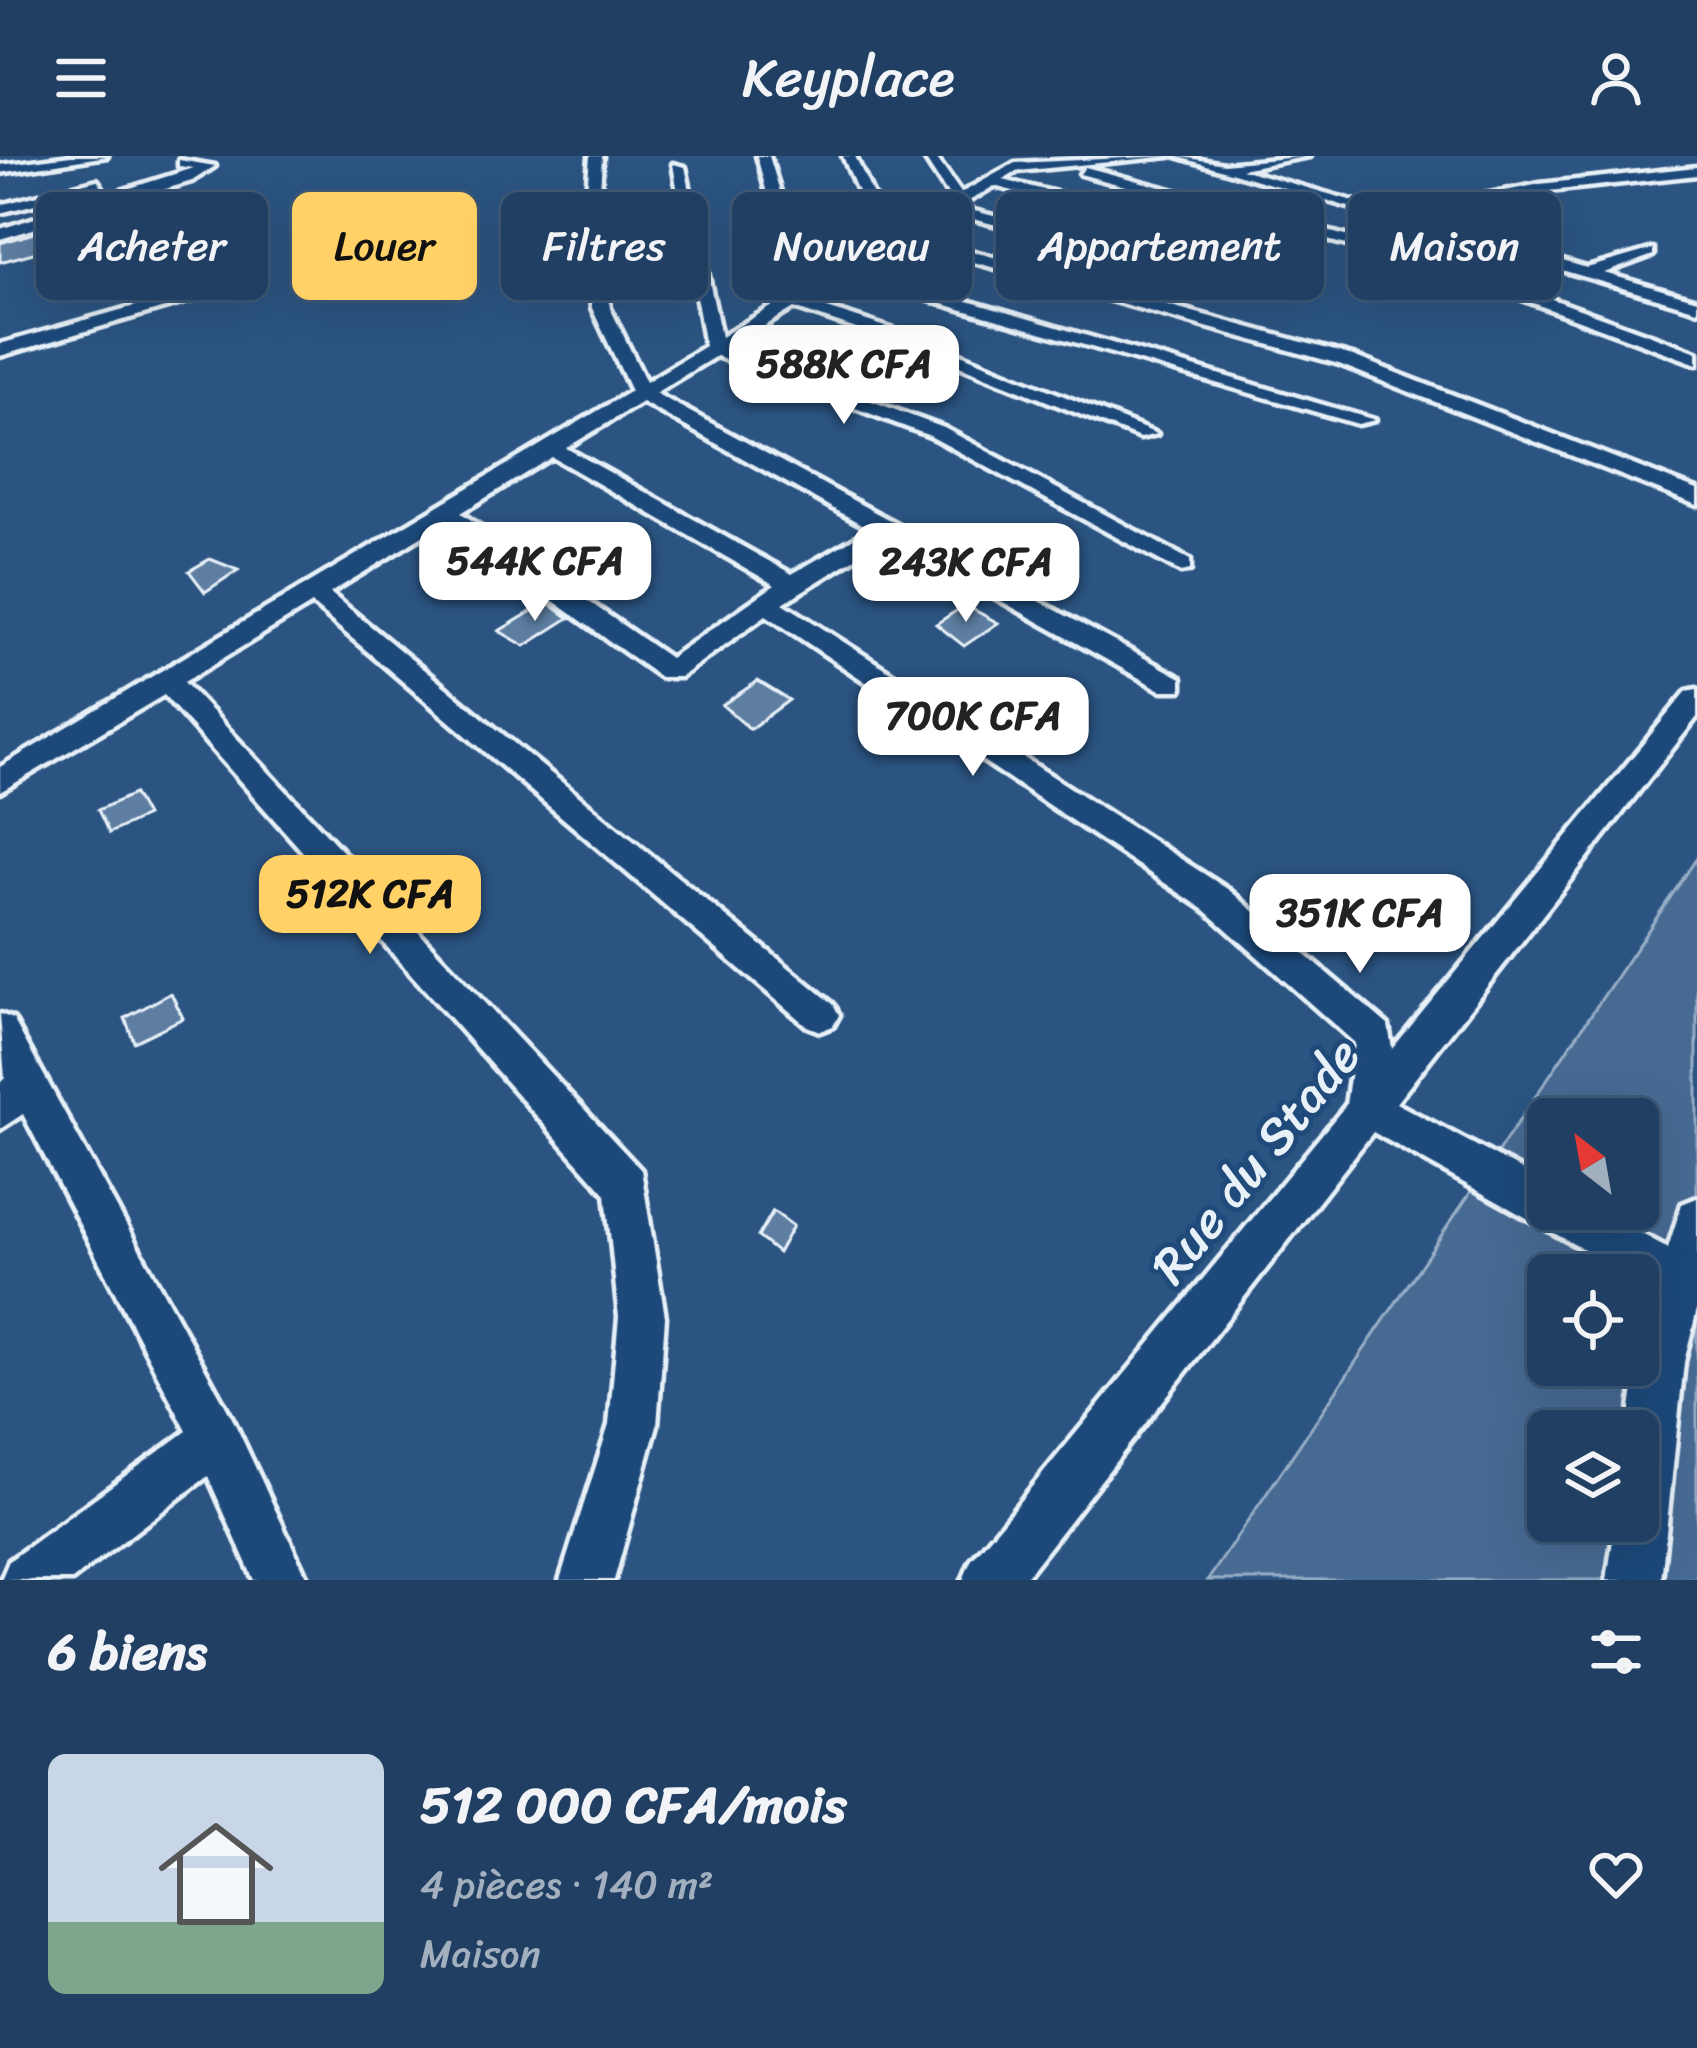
<!DOCTYPE html>
<html lang="fr">
<meta charset="utf-8">
<style>
:root{--surface:#203f62;--page:#2d4a6b;--text:#f1f3f6;--muted:#a2afbe;--line:#3d5877;--accent:#ffd166}
body{margin:0;font-family:Sriracha,sans-serif;background:var(--page);color:var(--text);height:100vh;display:flex;flex-direction:column;font-size:45px;white-space:nowrap}
*{box-sizing:border-box;margin:0}
p{font-size:39px;color:var(--muted)}
.icon{flex:none;width:66px;height:66px;fill:none;stroke:currentColor;stroke-width:2;stroke-linecap:round;stroke-linejoin:round}
.map{position:relative;height:1424px;overflow:hidden}
.sheet{display:flex;flex-direction:column;background:var(--surface);flex:1}
.sheet>*{flex:none}
.guide{position:absolute;left:36px;top:36px;width:1626px;height:108px;display:flex;gap:24px}
.needle{width:78px;rotate:329deg}
.tools{position:absolute;left:1527px;top:942px;display:grid;gap:24px}
.tools a{display:grid;place-items:center;width:132px;height:132px;border-radius:18px;background:var(--surface);box-shadow:0 12px 48px #0002,0 0 0 3px var(--line);font-size:60px}
.price{position:absolute;translate:-50% -102px;padding:0 27px;border-radius:24px;background:#fff;color:#222;font-size:39px;line-height:78px;filter:drop-shadow(0 3px 6px #0008)}
.price::after{content:'';position:absolute;left:50%;top:72px;width:36px;height:27px;margin-left:-18px;background:inherit;clip-path:polygon(0 0,100% 0,50% 100%)}
.price.selected{background:var(--accent);color:#111}
ul{padding:0;list-style:none}
li{display:flex;align-items:center;gap:36px;height:300px;padding:0 48px}
li+li{border-top:3px solid var(--line)}
li span{display:grid;place-items:center;flex:none;width:336px;height:240px;border-radius:18px;color:#555}
li>.icon{margin-inline-start:auto}
span .icon{width:144px;height:144px;fill:#fffc;stroke-width:1}
li b{font-size:51px}
h2{display:flex;justify-content:space-between;align-items:center;height:144px;padding:0 48px;font-size:51px}
.tag{padding:0 42px;border-radius:18px;background:var(--surface);box-shadow:0 12px 48px #0002,0 0 0 3px var(--line);font-size:42px;line-height:108px}
.tag.selected{background:var(--accent);color:#111}
header{display:flex;justify-content:space-between;align-items:center;height:156px;padding:0 48px;background:var(--surface);font-size:54px;font-weight:600}
.map>svg:first-child{display:block}
.green{fill:#476b93;stroke:#98aec6;stroke-width:3;fill-rule:evenodd}
.building{fill:#5d7da1;stroke:#e8f1f8;stroke-width:3}
.lines{fill:none;stroke-linecap:round;stroke-linejoin:round}
.minor-casing{stroke:#e8f1f8;stroke-width:9}
.minor{fill:#1f4a7a;fill-rule:evenodd}
.labels{text-anchor:middle;stroke-width:10;stroke-linejoin:round;paint-order:stroke}
.near-street-label{font-size:51px;fill:#e8f1f8;stroke:#1f4a7a}
</style>
<header><svg class="icon" aria-label="menu" viewBox="0 0 24 24"><path d="M4 6h16M4 12h16M4 18h16"/></svg>Keyplace<svg class="icon" aria-label="person" viewBox="0 0 24 24"><circle cx="12" cy="8" r="4"/><path d="M4 21q1-7 8-7t8 7"/></svg></header>
<div class="map">
<svg width="1697" height="1424" viewBox="0 0 1697 1424">
<rect width="100%" height="100%" fill="#2b5482"/>
<filter id="ink" filterUnits="userSpaceOnUse"><feTurbulence type="fractalNoise" baseFrequency=".00833" numOctaves="2"/><feDisplacementMap in="SourceGraphic" scale="24" xChannelSelector="R" yChannelSelector="G"/><feConvolveMatrix kernelMatrix="1 2 1 2 8 2 1 2 1" color-interpolation-filters="sRGB"/></filter>
<g filter="url(#ink)">
<path class="green" d="M1697,702V1424H1208ZM1548,963H1638V1053H1548ZM1548,1119H1638V1209H1548ZM1548,1275H1638V1365H1548Z"/>
<g class="building">
<polygon points="833,56 842,91 822,93 797,57"/>
<polygon points="76,65 111,76 0,106 0,87"/>
<polygon points="210,403 238,414 205,436 189,415"/>
<polygon points="547,446 569,462 525,490 499,475"/>
<polygon points="965,449 998,467 964,490 936,468"/>
<polygon points="758,525 789,544 750,573 722,549"/>
<polygon points="134,638 146,660 109,677 98,654"/>
<polygon points="171,837 183,862 134,886 125,862"/>
<polygon points="773,1055 793,1070 778,1097 758,1081"/>
</g>
<g class="lines">
<g class="minor-casing">
<g id="minor">
<polygon points="71,0 107,0 0,17 0,9"/>
<path d="M590,0H602L598,73L610,152L646,226L705,190L673,8L685,11L721,181L808,129L771,52L757,0H769L785,52L821,121L891,80L862,45L843,0H855L875,44L901,73L951,43L923,0H935L961,37L1015,7L1170,0L1018,15L1003,24L1181,67L1265,95V101L994,30L959,51L1201,114L1193,119L949,57L913,79L1353,200L1697,334V349L1339,208L902,86L858,113L1375,264L1358,268L846,120L806,145L931,186L1157,278L1140,282L919,194L794,152L729,192L944,272L1190,404V414L1181,416L930,280L716,200L655,237L1181,522V534H1161L888,382L783,447L1229,734L1388,869L1392,893L1687,535L1697,533V561L1396,947L1548,1028V1053H1595L1668,1092L1682,1048L1697,1042V1153L1684,1206L1661,1424H1607L1616,1365H1638V1275H1628L1638,1204L1657,1134L1638,1119H1629L1373,976L1023,1424H963L971,1405L1346,949L1355,887L1205,754L766,459L680,521H660L444,367L330,437L833,848L839,859L833,870L820,875L807,870L312,448L184,526L641,1014L665,1161L657,1269L614,1424H560L609,1269L619,1161L606,1038L164,539L0,636V611L631,235L592,152L584,73ZM642,246L870,373L792,418L566,292ZM552,301L775,429L670,502L461,357Z"/>
<polygon points="1176,0 1224,8 1309,0 1241,13 1395,57 1540,28 1697,11 1697,19 1540,36 1407,60 1587,112 1653,93 1653,99 1604,117 1697,144 1697,154"/>
<polygon points="179,4 215,10 192,25 0,83 0,73 194,12 179,10"/>
<polygon points="1085,11 1467,112 1697,196 1697,208 1455,118 1080,18"/>
<polygon points="97,24 102,31 0,57 0,49"/>
<polygon points="234,122 240,130 0,200 0,188"/>
<polygon points="0,858 13,863 234,1266 308,1424 254,1424 208,1320 72,1424 1,1424 9,1405 187,1275 23,958 0,973 0,927 5,922"/>
</g>
</g>
<use href="#minor" class="minor"/>
</g>
</g>
<g class="labels">
<g class="near-street-label">
<text transform="translate(1255 1004) rotate(-51)" y="18">Rue du Stade</text>
</g>
</g>
</svg>
<div class="tools">
<a><svg class="needle" viewBox="-14 -14 28 28"><path d="M0-13l5 13h-10z" fill="#e53935"/><path d="M0 13l5-13h-10z" fill="#a2afbe"/></svg></a>
<a><svg class="icon" aria-label="locate" viewBox="0 0 24 24"><circle cx="12" cy="12" r="6"/><path d="M12 2v4M12 18v4M2 12h4M18 12h4"/></svg></a>
<a><svg class="icon" aria-label="layers" viewBox="0 0 24 24"><path d="M12 4l9 5-9 5-9-5zM3 14l9 5 9-5"/></svg></a>
</div>
<b class="price" style="left:844px;top:271px">588K CFA</b>
<b class="price" style="left:535px;top:468px">544K CFA</b>
<b class="price" style="left:966px;top:469px">243K CFA</b>
<b class="price" style="left:973px;top:623px">700K CFA</b>
<b class="price selected" style="left:370px;top:801px">512K CFA</b>
<b class="price" style="left:1360px;top:820px">351K CFA</b>
<div class="guide">
<a class="tag">Acheter</a>
<a class="tag selected">Louer</a>
<a class="tag">Filtres</a>
<a class="tag">Nouveau</a>
<a class="tag">Appartement</a>
<a class="tag">Maison</a>
</div>
</div>
<section class="sheet">
<h2>6 biens<svg class="icon" aria-label="filters" viewBox="0 0 24 24"><path d="M4 7h16M4 17h16"/><circle cx="9" cy="7" r="2"/><circle cx="15" cy="17" r="2"/></svg></h2>
<ul>
<li><span style="background:linear-gradient(#c9d6e8 70%,#7fa58c 0)"><svg class="icon" aria-label="home" viewBox="0 0 24 24"><path d="M3 11l9-7 9 7M6 9v11h12V9"/></svg></span><div><b>512 000 CFA/mois</b><p>4 pièces · 140 m²</p><p>Maison</p></div><svg class="icon" aria-label="heart" viewBox="0 0 24 24"><path d="M12 20l-8-8c-3-5 5-10 8-4 3-6 11-1 8 4z"/></svg></li>
</ul>
</section>
